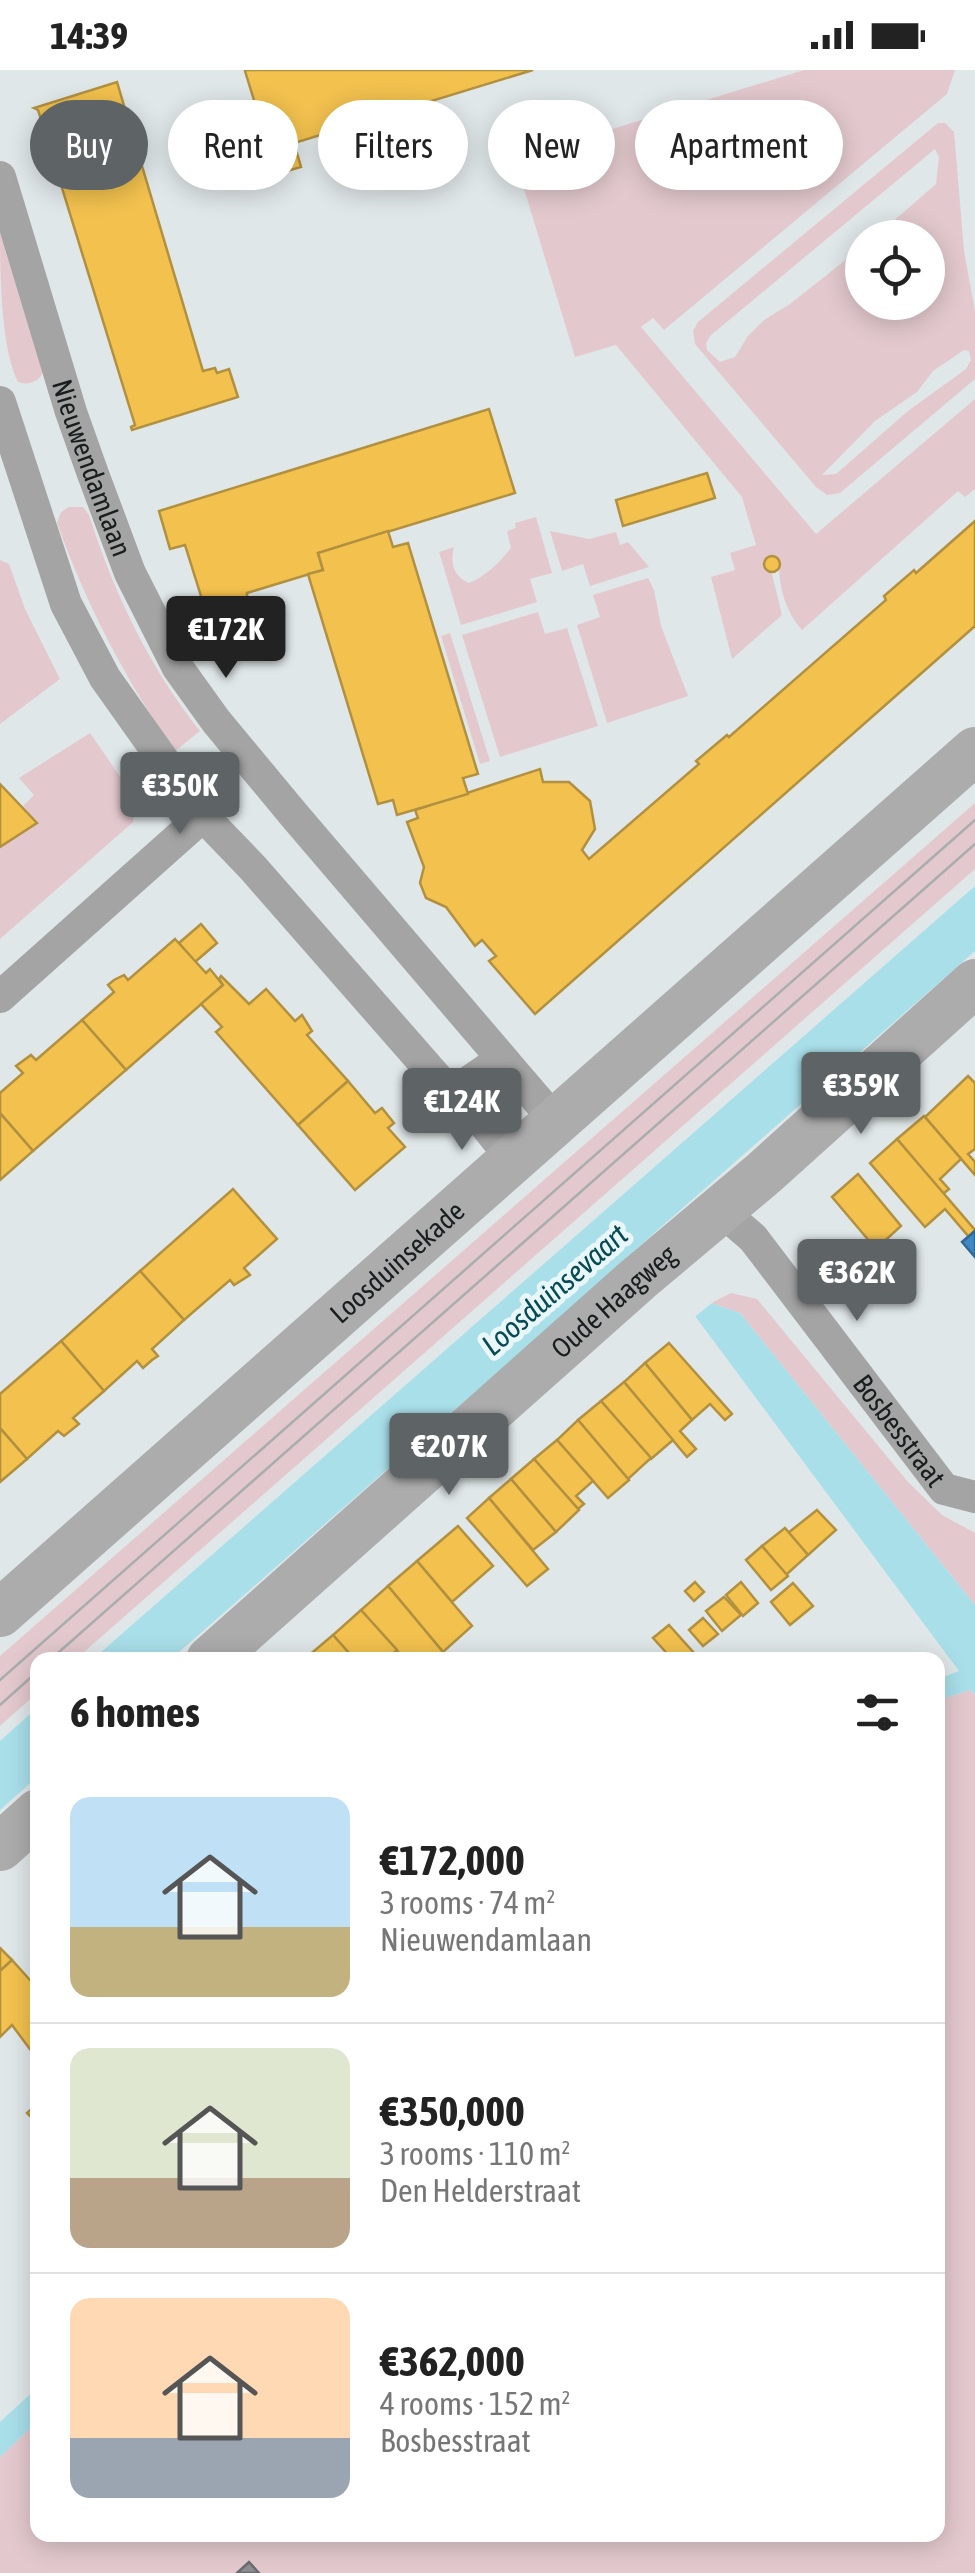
<!DOCTYPE html>
<meta charset="utf-8">
<style>
:root{--surface:#fff;--page:#f2f2f2;--text:#222;--muted:#767676;--line:#e0e0e0;--accent:#5e6465}
body{margin:0;font-family:"Asap Condensed",sans-serif;background:var(--page);color:var(--text);height:100vh;display:flex;flex-direction:column;font-size:38px;white-space:nowrap}
*{box-sizing:border-box;margin:0}
p{font-size:32px;color:var(--muted)}
.icon{flex:none;width:55px;height:55px;fill:none;stroke:currentColor;stroke-width:2;stroke-linecap:round;stroke-linejoin:round}
.map{position:relative;flex:1;overflow:hidden}
.sheet{position:absolute;left:30px;top:1582px;width:915px;height:890px;display:flex;flex-direction:column;background:var(--surface);border-radius:20px;box-shadow:0 5px 25px #0003}
.sheet>*{flex:none}
.hud{position:absolute;left:30px;top:30px;width:915px;height:90px;display:flex;gap:20px}
.fabs{position:absolute;left:845px;top:150px;display:grid;gap:20px}
.fabs a{display:grid;place-items:center;width:100px;height:100px;border-radius:50%;background:var(--surface);box-shadow:0 5px 25px #0003;font-size:50px}
.price{position:absolute;translate:-50% -85px;padding:0 22px;border-radius:10px;background:var(--accent);color:#fff;font-size:32px;line-height:65px;filter:drop-shadow(0 2px 5px #0008)}
.price::after{content:'';position:absolute;left:50%;top:60px;width:30px;height:22px;margin-left:-15px;background:inherit;clip-path:polygon(0 0,100% 0,50% 100%)}
.price.on{background:#222;color:#fff}
ul{padding:0;list-style:none}
li{display:flex;align-items:center;gap:30px;height:250px;padding:0 40px}
li+li{border-top:2px solid var(--line)}
li span{display:grid;place-items:center;flex:none;width:280px;height:200px;border-radius:20px;color:#555}
li>.icon{margin-inline-start:auto}
span .icon{width:120px;height:120px;fill:#fffc;stroke-width:1}
li b{font-size:42px}
h2{display:flex;justify-content:space-between;align-items:center;height:120px;padding:0 40px;font-size:42px}
.pill{padding:0 35px;border-radius:45px;background:var(--surface);box-shadow:0 5px 25px #0003;font-size:35px;line-height:90px}
.pill.on{background:var(--accent);color:#fff}
.status{display:flex;justify-content:space-between;align-items:center;height:70px;padding:0 50px;background:var(--surface);direction:ltr}
.status svg{height:28px;fill:currentColor}
.map>svg:first-child{display:block}
.green{fill:#e3c9ce;fill-rule:evenodd}
.water{fill:#a9dfe9}
.pier{fill:#e0e7e8}
.homes{fill:#f2c14e;stroke:#b19040;stroke-width:2.5}
.schools{fill:#3f88c5;stroke:#336893;stroke-width:2.5}
.industry{fill:#8d8d92;stroke:#6a6b6f;stroke-width:2.5}
.lines{fill:none;stroke-linecap:round;stroke-linejoin:round}
.street{stroke:#a4a4a4;stroke-width:32}
.secondary{stroke:#acacad;stroke-width:48}
.tram{stroke:#aaadae;stroke-width:2.5}
.labels{text-anchor:middle;stroke-width:10;stroke-linejoin:round;paint-order:stroke}
.street-label{font-size:28px;fill:#181d1e;stroke:#e9f7f9}
.water-label{font-size:30px;font-style:italic;fill:#054a54;stroke:#e9f7f9}
</style>
<div class="status"><b>14:39</b><svg viewBox="0 0 49 12"><path d="M0 12V9h3v3zM5 12V6h3v6zM10 12V3h3v9zM15 12V0h3v12zM26 1h20v11H26zM47 4h2v5h-2z"/></svg></div>
<div class="map">
<svg width="975" height="2503" viewBox="0 0 975 2503">
<rect width="100%" height="100%" fill="#e0e7e8"/>
<g class="green">
<path d="M804,0H955L947,24L664,260L653,248L641,257L816,464L975,329V419L965,427L958,421L802,560C785,541 778,515 779,490L773,485L767,486L763,496L772,504L782,545L732,589L711,507L735,500L730,483L756,475L742,427L616,275L575,287L515,89Z"/>
<path d="M938,53H945L954,62L964,181L975,241V309L840,423L827,425L816,417L695,274L693,261L698,252ZM935,79L939,87L936,114L875,167L928,168V232H862V177L790,234L764,250L748,266L735,287L720,292L707,280L706,273L711,265ZM964,280L969,281L971,290L966,299L908,341L836,404L822,405L875,351L917,322L933,301Z"/>
<path d="M0,154L43,302C40,311 28,316 18,312C0,277 0,198 0,154Z"/>
<path d="M69,437H83L89,445C114,523 149,597 200,661L175,681C125,609 87,536 57,453L61,442Z"/>
<path d="M536,447L552,503L530,509L537,532L461,555L439,482L454,477C450,493 453,506 469,513C485,507 501,491 511,478L507,461L516,458L515,453Z"/>
<polygon points="550,461 589,469 616,462 620,475 628,472 649,497 590,516 583,494 562,501"/>
<polygon points="0,490 9,494 25,539 60,609 0,654"/>
<polygon points="648,508 654,520 661,556 688,626 607,653 577,555 600,547 593,525"/>
<polygon points="538,542 545,564 567,558 598,656 500,687 462,565"/>
<polygon points="450,563 490,691 480,694 441,566"/>
<polygon points="90,663 132,724 135,733 133,752 0,869 0,778 37,752 23,736 34,725 19,708"/>
<polygon points="975,733 975,799 75,1590 38,1590 37,1623 0,1656 0,1586"/>
<polygon points="731,1223 757,1229 908,1412 942,1445 975,1463 975,1535 740,1243 711,1233"/>
<polygon points="971,1620 975,1625 975,2503 0,2503 0,2387 37,2352 38,2465 938,2465 938,1630"/>
</g>
<g class="water">
<polygon points="975,816 975,881 652,1165 711,1233 740,1243 975,1535 975,1625 971,1620 938,1630 938,1609 959,1601 695,1246 638,1179 170,1590 92,1590"/>
<polygon points="37,1638 37,1707 0,1740 0,1671"/>
<polygon points="37,2318 37,2352 0,2387 0,2352"/>
</g>
<polygon class="pier" points="666,1153 669,1157 659,1166 716,1230 692,1249 637,1185 628,1192 626,1188"/>
<g class="homes">
<polygon points="533,0 294,73 301,97 260,109 250,77 247,78 245,73 221,80 213,53 257,40 245,1 247,0"/>
<polygon points="117,12 203,301 215,298 217,303 229,299 238,327 132,360 131,357 135,355 38,40 34,38"/>
<polygon points="489,339 515,423 318,483 323,500 247,523 247,547 235,559 218,557 207,545 185,475 170,479 159,441"/>
<polygon points="707,403 715,428 623,456 616,430"/>
<polygon points="975,451 975,556 535,944 489,891 496,886 482,870 475,876 446,837 426,828 420,813 424,797 407,752 418,748 415,740 540,699 543,712 569,712 590,731 595,759 582,780 589,789 699,694 696,691 727,665 729,667 886,530 884,526 914,500 916,503"/>
<polygon points="388,461 393,477 408,473 478,704 463,708 468,724 397,745 393,730 378,734 308,504 323,500 318,483"/>
<circle cx="772" cy="494" r="8"/>
<polygon points="0,714 37,753 0,777"/>
<polygon points="201,854 217,873 195,892 179,873"/>
<polygon points="175,869 206,903 210,899 223,915 126,1000 82,950 114,922 108,915 114,910 124,905 128,910"/>
<polygon points="221,906 249,934 266,919 295,951 302,945 312,961 307,965 348,1011 298,1055 216,962 222,957 201,934 223,915 219,909"/>
<polygon points="82,950 126,1000 33,1081 0,1043 0,1023 23,1003 16,996 31,985 36,990"/>
<polygon points="968,1006 975,1013 975,1079 968,1084 975,1092 975,1105 925,1047"/>
<polygon points="348,1011 375,1043 382,1038 394,1053 388,1058 405,1077 355,1120 298,1055"/>
<polygon points="0,1043 33,1081 0,1110"/>
<polygon points="924,1046 961,1089 940,1109 949,1119 943,1124 897,1069"/>
<polygon points="897,1069 975,1160 969,1167 945,1139 925,1157 870,1093"/>
<polygon points="858,1104 901,1156 876,1179 832,1127"/>
<polygon points="233,1119 277,1169 244,1198 250,1205 234,1215 230,1210 184,1250 140,1201"/>
<polygon points="140,1201 184,1250 152,1279 158,1286 152,1290 143,1298 137,1291 104,1321 61,1271"/>
<polygon points="61,1271 104,1321 73,1348 79,1354 64,1366 58,1361 27,1389 0,1358 0,1324"/>
<polygon points="669,1273 732,1344 725,1350 710,1334 692,1350 645,1293"/>
<polygon points="645,1293 692,1350 680,1361 696,1379 687,1387 624,1312"/>
<polygon points="624,1312 673,1370 651,1389 601,1331"/>
<polygon points="601,1331 651,1388 628,1409 578,1350"/>
<polygon points="578,1350 629,1410 608,1428 557,1370"/>
<polygon points="0,1358 27,1389 0,1412"/>
<polygon points="557,1370 593,1411 576,1426 584,1434 578,1439 534,1389"/>
<polygon points="534,1389 579,1440 556,1462 511,1409"/>
<polygon points="511,1409 556,1462 533,1480 489,1428"/>
<polygon points="489,1428 548,1499 527,1516 467,1448"/>
<polygon points="817,1440 836,1460 808,1485 788,1463"/>
<polygon points="458,1456 493,1496 452,1532 417,1491"/>
<polygon points="785,1458 808,1485 786,1505 762,1476"/>
<polygon points="762,1476 788,1506 771,1520 746,1490"/>
<polygon points="417,1491 472,1556 443,1582 388,1516"/>
<polygon points="695,1512 704,1522 694,1531 685,1521"/>
<polygon points="741,1512 758,1533 743,1546 726,1525"/>
<polygon points="793,1513 813,1536 790,1555 771,1532"/>
<polygon points="388,1516 443,1582 436,1590 405,1590 361,1540"/>
<polygon points="724,1527 741,1545 722,1561 706,1541"/>
<polygon points="361,1540 397,1580 386,1590 355,1590 333,1565"/>
<polygon points="703,1548 718,1564 703,1576 689,1560"/>
<polygon points="669,1555 694,1583 686,1590 673,1590 653,1568"/>
<polygon points="333,1565 355,1590 309,1590 307,1587"/>
<polygon points="0,1878 12,1890 0,1901"/>
<polygon points="12,1890 38,1919 38,1990 12,1955 0,1967 0,1901"/>
<polygon points="38,2033 38,2054 27,2043"/>
</g>
<polygon class="schools" points="975,1161 975,1187 962,1172"/>
<polygon class="industry" points="249,2492 259,2503 237,2503"/>
<g class="lines">
<g class="street">
<path id="s1" d="M0,107L71,342L93,404L130,503L178,598L216,651L294,745L557,1053"/>
<polyline points="0,332 66,534 105,608 203,746 253,798 451,1024 481,1050 513,1090"/>
<polyline points="0,927 203,746"/>
<polyline points="451,1024 502,989"/>
<path id="s2" d="M718,1138L753,1168L944,1419L975,1427"/>
</g>
<g class="secondary">
<path id="s3" d="M0,1543L975,681"/>
<path id="s4" d="M210,1590L638,1209L764,1103L975,913"/>
<polyline points="0,1777 38,1743"/>
</g>
<g class="tram">
<polyline points="50,1590 975,774"/>
<polyline points="0,1610 975,750"/>
<polyline points="0,1635 38,1601"/>
</g>
</g>
<g class="labels">
<g class="street-label">
<text dy="10" stroke="none"><textPath href="#s1" startOffset="305">Nieuwendamlaan</textPath></text>
<text dy="10" stroke="none"><textPath href="#s3" startOffset="530">Loosduinsekade</textPath></text>
<text dy="10" stroke="none"><textPath href="#s4" startOffset="540">Oude Haagweg</textPath></text>
<text dy="10" stroke="none"><textPath href="#s2" startOffset="288">Bosbesstraat</textPath></text>
</g>
<g class="water-label">
<text transform="translate(555 1220) rotate(-41)" y="10">Loosduinsevaart</text>
</g>
</g>
</svg>
<div class="fabs">
<a><svg class="icon" aria-label="locate" viewBox="0 0 24 24"><circle cx="12" cy="12" r="6"/><path d="M12 2v4M12 18v4M2 12h4M18 12h4"/></svg></a>
</div>
<b class="price on" style="left:226px;top:611px">€172K</b>
<b class="price" style="left:180px;top:767px">€350K</b>
<b class="price" style="left:861px;top:1067px">€359K</b>
<b class="price" style="left:462px;top:1083px">€124K</b>
<b class="price" style="left:857px;top:1254px">€362K</b>
<b class="price" style="left:449px;top:1428px">€207K</b>
<div class="hud">
<a class="pill on">Buy</a>
<a class="pill">Rent</a>
<a class="pill">Filters</a>
<a class="pill">New</a>
<a class="pill">Apartment</a>
</div>
<section class="sheet">
<h2>6 homes<svg class="icon" aria-label="filters" viewBox="0 0 24 24"><path d="M4 7h16M4 17h16"/><circle cx="9" cy="7" r="2"/><circle cx="15" cy="17" r="2"/></svg></h2>
<ul>
<li><span style="background:linear-gradient(#bfe0f5 65%,#c2b280 0)"><svg class="icon" aria-label="home" viewBox="0 0 24 24"><path d="M3 11l9-7 9 7M6 9v11h12V9"/></svg></span><div><b>€172,000</b><p>3 rooms · 74 m²</p><p>Nieuwendamlaan</p></div></li>
<li><span style="background:linear-gradient(#dfe7d0 65%,#b9a48a 0)"><svg class="icon" aria-label="home" viewBox="0 0 24 24"><path d="M3 11l9-7 9 7M6 9v11h12V9"/></svg></span><div><b>€350,000</b><p>3 rooms · 110 m²</p><p>Den Helderstraat</p></div></li>
<li><span style="background:linear-gradient(#ffd9b3 70%,#9aa5b1 0)"><svg class="icon" aria-label="home" viewBox="0 0 24 24"><path d="M3 11l9-7 9 7M6 9v11h12V9"/></svg></span><div><b>€362,000</b><p>4 rooms · 152 m²</p><p>Bosbesstraat</p></div></li>
</ul>
</section>
</div>
